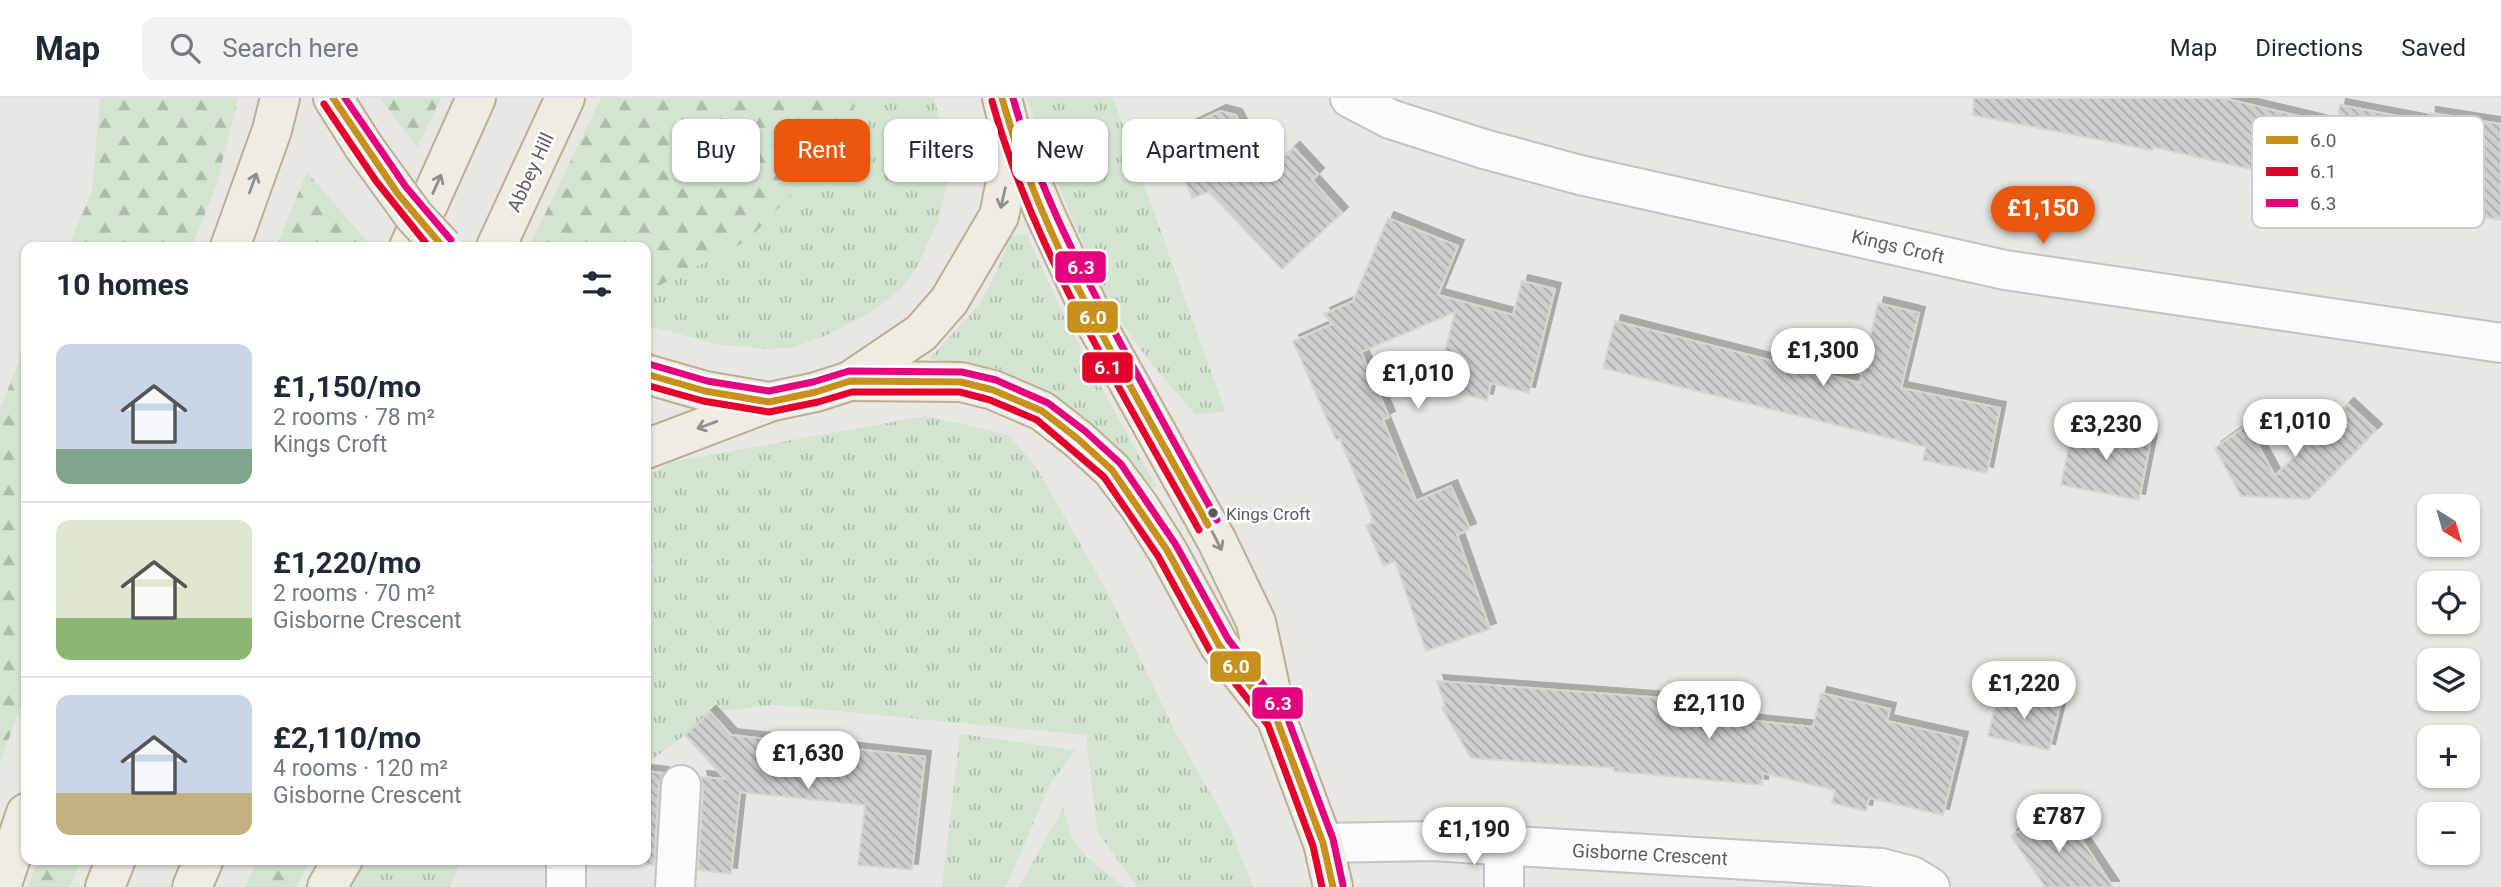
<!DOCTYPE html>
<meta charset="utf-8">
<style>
:root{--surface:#fff;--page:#f2f2f3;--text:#1f2937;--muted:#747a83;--line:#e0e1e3;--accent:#ea580c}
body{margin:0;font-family:Roboto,sans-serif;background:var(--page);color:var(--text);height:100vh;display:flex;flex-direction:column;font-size:26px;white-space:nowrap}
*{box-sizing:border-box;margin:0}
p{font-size:23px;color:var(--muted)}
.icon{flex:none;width:38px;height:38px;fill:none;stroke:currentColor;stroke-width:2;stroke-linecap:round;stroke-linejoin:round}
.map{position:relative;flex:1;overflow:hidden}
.sheet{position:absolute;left:21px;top:144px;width:630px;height:623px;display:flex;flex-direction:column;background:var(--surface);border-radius:14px;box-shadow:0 2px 5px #0004}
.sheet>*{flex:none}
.top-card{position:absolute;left:672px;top:21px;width:665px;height:63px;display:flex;gap:14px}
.needle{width:46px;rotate:143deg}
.buttons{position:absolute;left:2417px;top:396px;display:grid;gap:14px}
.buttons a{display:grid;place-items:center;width:63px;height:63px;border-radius:14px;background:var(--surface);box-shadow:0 2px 5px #0004;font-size:35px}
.price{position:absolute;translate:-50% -60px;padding:0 16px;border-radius:24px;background:#fff;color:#222;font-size:23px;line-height:46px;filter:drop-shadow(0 2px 4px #0008)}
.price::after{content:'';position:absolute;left:50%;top:42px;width:21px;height:16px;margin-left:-10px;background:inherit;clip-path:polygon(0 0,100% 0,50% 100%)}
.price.selected{background:var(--accent);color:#fff}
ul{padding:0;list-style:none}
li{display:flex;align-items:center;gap:21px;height:175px;padding:0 35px}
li+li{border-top:2px solid var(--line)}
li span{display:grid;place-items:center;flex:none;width:196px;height:140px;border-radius:14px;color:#555}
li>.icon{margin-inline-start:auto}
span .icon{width:84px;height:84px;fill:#fffc;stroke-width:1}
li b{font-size:30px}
h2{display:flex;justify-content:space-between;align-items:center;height:84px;padding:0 35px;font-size:30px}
.tag{padding:0 24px;border-radius:14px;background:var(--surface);box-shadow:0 2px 5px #0004;font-size:24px;line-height:63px}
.tag.selected{background:var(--accent);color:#fff}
header{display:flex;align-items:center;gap:42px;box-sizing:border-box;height:98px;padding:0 35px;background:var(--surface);border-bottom:2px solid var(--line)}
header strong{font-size:33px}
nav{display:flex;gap:38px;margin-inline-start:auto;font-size:24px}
.search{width:490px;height:63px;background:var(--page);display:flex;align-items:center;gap:18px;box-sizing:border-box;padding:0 24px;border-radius:14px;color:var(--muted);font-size:26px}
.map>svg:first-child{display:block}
.grass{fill:url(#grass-tufts)}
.forest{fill:url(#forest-firs)}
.building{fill:url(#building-back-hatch);stroke:#d8d6d2;stroke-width:2;filter:url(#shadow)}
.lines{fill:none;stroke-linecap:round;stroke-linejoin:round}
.minor-casing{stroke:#c3c3c3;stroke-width:42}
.tertiary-casing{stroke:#c3c3c3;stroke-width:42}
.trunk-casing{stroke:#bcae94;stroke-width:42}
.minor{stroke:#fcfbfb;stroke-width:38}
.tertiary{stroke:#fcfbfb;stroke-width:38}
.trunk{stroke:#eeece3;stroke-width:38}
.trunk-bridge-casing{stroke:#bcae94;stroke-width:42;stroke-linecap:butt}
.trunk-bridge{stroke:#eeece3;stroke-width:38}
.bus-1-casing{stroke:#fff;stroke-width:12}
.bus-2-casing{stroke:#fff;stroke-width:12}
.bus-3-casing{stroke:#fff;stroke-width:12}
.bus-1{stroke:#c8901d;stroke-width:7}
.bus-2{stroke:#e4002b;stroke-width:7}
.bus-3{stroke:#e5007d;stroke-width:7}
.oneway{stroke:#8e8f8e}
.bus-dot{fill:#5a5d60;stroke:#fff;stroke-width:2.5}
.labels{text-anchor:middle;stroke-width:5;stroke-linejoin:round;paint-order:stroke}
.bus-label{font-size:17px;fill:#5a5d60;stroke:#fff;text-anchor:start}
.street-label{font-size:19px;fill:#5a5d60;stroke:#fff}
.key{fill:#fff;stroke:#cececf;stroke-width:2}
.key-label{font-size:19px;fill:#5a5d60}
.line-badge{stroke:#fff;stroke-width:2.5}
.badge-label{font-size:19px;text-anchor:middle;font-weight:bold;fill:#fff}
</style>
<header>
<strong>Map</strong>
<div class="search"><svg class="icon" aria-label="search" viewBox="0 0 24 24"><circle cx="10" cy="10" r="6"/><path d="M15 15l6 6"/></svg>Search here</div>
<nav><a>Map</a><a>Directions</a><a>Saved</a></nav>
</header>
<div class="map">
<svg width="2501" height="789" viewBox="0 0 2501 789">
<defs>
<pattern id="grass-tufts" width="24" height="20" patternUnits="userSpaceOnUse" patternTransform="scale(1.75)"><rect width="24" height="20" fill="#d3e4d0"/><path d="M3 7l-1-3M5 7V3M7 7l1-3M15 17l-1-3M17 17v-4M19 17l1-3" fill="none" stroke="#aebcac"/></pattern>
<pattern id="forest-firs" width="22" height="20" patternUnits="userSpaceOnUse" patternTransform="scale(1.75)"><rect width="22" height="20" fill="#d3e4d0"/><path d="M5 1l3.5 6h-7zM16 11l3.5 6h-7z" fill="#aebcac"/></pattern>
<pattern id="building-back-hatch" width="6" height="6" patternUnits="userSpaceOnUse" patternTransform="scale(1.75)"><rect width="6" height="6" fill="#cfcecc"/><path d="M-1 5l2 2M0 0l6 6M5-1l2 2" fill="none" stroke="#abaaa9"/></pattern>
<filter id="shadow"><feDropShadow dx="6" dy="-6" stdDeviation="0" flood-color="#0004"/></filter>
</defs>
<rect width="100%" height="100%" fill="#e9e7e3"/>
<g class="grass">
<polygon points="855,0 934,0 945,43 947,85 938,123 916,171 901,191 868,216 823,239 790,250 765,251 716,246 646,227 646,188 660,187 789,99 828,42 853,14"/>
<path d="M1027,0H1113L1225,313L1196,317C1164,281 1133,245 1107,203L1045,55Z"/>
<path d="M1027,136C1064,224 1110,306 1157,389L1145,391L1046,296L994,270L929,261L980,206L998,171L1010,138Z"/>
<polygon points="926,318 1009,337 1036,369 1108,495 1176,635 1230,730 1253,789 1137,789 1097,733 1086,637 776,607 710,614 685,637 646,666 646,478 656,466 646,470 646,379 671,364"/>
<polygon points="960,636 1075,652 1050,686 1006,789 942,789"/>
<polygon points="1063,710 1072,740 1087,759 1124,789 1019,789"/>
<polygon points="366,761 462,761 450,789 351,789"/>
</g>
<g class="forest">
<polygon points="100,0 238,0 217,85 192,149 68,149 92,94"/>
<polygon points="380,0 441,0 417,49"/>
<polygon points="601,0 855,0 853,14 828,42 789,99 748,142 660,187 646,188 646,149 529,149"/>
<polygon points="307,74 372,149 276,149"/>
<polygon points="26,246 26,593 0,665 0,311"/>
<polygon points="38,761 82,761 70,789 28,789"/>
<polygon points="258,761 311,761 296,789 245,789"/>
</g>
<g class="building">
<polygon points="1974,0 2223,0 2336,27 2340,7 2429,24 2430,15 2501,26 2501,122 2377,102 2376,107 2322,96 2324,88 2153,49 2152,52 1973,17"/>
<polygon points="1220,13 1236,17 1265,76 1294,50 1318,76 1312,82 1342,115 1282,171 1209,94 1192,100 1168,38"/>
<polygon points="1388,120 1458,148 1438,197 1513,217 1522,183 1555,191 1529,295 1491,285 1487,302 1436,290 1455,214 1361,254 1389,319 1383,322 1416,403 1451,388 1470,431 1457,437 1490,531 1426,553 1395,463 1383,468 1366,427 1374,424 1340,341 1336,342 1293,243 1332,226 1324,216 1353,203"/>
<polygon points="1878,205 1919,215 1901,290 2000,310 1987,375 1923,362 1926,349 1603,270 1615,223 1860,285"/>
<polygon points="2348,306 2376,332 2309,401 2241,398 2215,350 2247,327 2275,378"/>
<polygon points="2073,327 2151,342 2139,402 2061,387"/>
<polygon points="1437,583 1715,604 1716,598 1750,601 1747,622 1813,629 1821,595 1890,611 1887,623 1962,640 1943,717 1869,700 1866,713 1832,705 1835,692 1763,675 1762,687 1614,673 1614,670 1471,660 1442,610 1445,608"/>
<polygon points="1999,593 2060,608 2049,652 1988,638"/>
<polygon points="710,614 731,637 925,659 912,772 858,767 865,707 740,694 731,776 698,772 703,688 701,679 725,681 685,637"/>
<polygon points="646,673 663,675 659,686 654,767 646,766"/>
<polygon points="2057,708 2074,734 2076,733 2113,789 2045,789 2011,738"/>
</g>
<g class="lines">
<g class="minor-casing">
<g id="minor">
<polyline points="1323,745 1431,743 1881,770 1912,778 1930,789"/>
<polyline points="1504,748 1504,789"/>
<polyline points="566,789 566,761"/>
<polyline points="675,789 681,687"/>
</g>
</g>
<g class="tertiary-casing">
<polyline id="tertiary" points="1350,0 1390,21 1484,51 1580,77 2005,172 2501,245"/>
</g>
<g class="trunk-casing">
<g id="trunk">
<polyline points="333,0 364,49"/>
<polyline points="1010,32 1044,114 1096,226 1217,443 1256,524 1277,622 1323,745 1333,789"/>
<polyline points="230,149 272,32 280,0"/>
<polyline points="409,149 476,0"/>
<polyline points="496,149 565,0"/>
<polyline points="646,276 705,293 769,304 816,294 850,283 921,235 949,203 999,118 1006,83 1010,32 1002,0"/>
<polyline points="850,283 961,284 993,292 1042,313 1078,341 1112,372 1139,408 1167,452 1219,547 1272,615"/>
<polyline points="646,351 767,305"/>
<polyline points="1,789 26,715"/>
<polyline points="105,789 116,761"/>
<polyline points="192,789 204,761"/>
<polyline points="327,789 343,761"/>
</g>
</g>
<use href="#minor" class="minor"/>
<use href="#tertiary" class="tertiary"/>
<use href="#trunk" class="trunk"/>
<g class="trunk-bridge-casing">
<polyline id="trunk-bridge" points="364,49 414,118 443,149"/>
</g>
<use href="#trunk-bridge" class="trunk-bridge"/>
<g class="bus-1-casing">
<g id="bus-1">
<polyline points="333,0 398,96 443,149"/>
<path d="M1002,0C1043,149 1134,292 1208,427"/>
<polyline points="646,276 705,293 769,304 816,294 850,283 961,284 993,292 1042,313 1078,341 1112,372 1167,452 1219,547 1277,622 1323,745 1333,789"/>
</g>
</g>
<g class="bus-2-casing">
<g id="bus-2">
<path d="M992,3C1033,153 1124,296 1199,432"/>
<polyline points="324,6 376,83 429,149"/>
<polyline points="646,287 703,303 769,314 818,304 852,294 960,294 990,302 1037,322 1104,379 1158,458 1210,553 1268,627 1313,748 1322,789"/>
</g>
</g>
<g class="bus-3-casing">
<g id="bus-3">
<polyline points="345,0 406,89 451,142"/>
<path d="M1013,0C1034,76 1068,146 1105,216C1141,285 1179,353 1217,422"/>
<polyline points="649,266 707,283 769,293 813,284 849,273 962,274 996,282 1048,305 1085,333 1121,366 1176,447 1228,541 1286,616 1333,741 1343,787"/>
</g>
</g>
<use href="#bus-1" class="bus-1"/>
<use href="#bus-2" class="bus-2"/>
<use href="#bus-3" class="bus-3"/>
</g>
<defs><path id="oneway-shaft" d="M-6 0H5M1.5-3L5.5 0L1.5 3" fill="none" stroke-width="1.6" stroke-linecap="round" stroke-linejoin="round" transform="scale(1.75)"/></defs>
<g class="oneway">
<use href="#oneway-shaft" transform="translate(253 85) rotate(-70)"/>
<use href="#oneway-shaft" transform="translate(437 86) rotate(-66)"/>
<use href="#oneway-shaft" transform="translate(1003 100) rotate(103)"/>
<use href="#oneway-shaft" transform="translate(707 327) rotate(160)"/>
<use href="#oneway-shaft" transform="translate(1217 443) rotate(63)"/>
</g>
<circle class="bus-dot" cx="1213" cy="415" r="6"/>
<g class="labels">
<g class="bus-label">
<text x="1226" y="422">Kings Croft</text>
</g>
<g class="street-label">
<text transform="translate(530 74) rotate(-65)" y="7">Abbey Hill</text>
<text transform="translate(1898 148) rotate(13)" y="7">Kings Croft</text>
<text transform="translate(1650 756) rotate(3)" y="7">Gisborne Crescent</text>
</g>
</g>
<rect x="2252" y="18" width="232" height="112" rx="10" class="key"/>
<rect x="2266" y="38" width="32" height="8" fill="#c8901d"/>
<rect x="2266" y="69" width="32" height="9" fill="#e4002b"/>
<rect x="2266" y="101" width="32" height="8" fill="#e5007d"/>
<g class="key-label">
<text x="2310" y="49">6.0</text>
<text x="2310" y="80">6.1</text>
<text x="2310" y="112">6.3</text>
</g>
<g class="line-badge">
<rect x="1054" y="152" width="53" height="34" rx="7" fill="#e5007d"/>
<rect x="1066" y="202" width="53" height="34" rx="7" fill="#c8901d"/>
<rect x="1081" y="253" width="53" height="33" rx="7" fill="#e4002b"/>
<rect x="1209" y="552" width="53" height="33" rx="7" fill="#c8901d"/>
<rect x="1251" y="588" width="53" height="34" rx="7" fill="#e5007d"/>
</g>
<g class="badge-label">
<text x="1081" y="176">6.3</text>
<text x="1093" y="226">6.0</text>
<text x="1108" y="276">6.1</text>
<text x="1236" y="575">6.0</text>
<text x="1278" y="612">6.3</text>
</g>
</svg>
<div class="buttons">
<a><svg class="needle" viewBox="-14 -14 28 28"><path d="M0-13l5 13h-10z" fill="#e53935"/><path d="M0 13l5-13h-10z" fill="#747a83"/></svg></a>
<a><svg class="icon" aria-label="locate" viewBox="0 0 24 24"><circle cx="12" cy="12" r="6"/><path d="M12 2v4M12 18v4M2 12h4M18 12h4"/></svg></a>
<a><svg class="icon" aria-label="layers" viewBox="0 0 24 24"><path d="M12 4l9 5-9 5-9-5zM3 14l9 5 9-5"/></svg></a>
<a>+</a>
<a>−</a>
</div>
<b class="price selected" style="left:2043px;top:148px">£1,150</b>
<b class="price" style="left:1823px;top:290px">£1,300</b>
<b class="price" style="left:1418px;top:313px">£1,010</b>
<b class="price" style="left:2295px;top:361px">£1,010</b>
<b class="price" style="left:2106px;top:364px">£3,230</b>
<b class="price" style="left:2024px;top:623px">£1,220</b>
<b class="price" style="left:1709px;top:643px">£2,110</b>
<b class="price" style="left:808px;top:693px">£1,630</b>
<b class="price" style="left:2059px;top:756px">£787</b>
<b class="price" style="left:1474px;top:769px">£1,190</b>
<div class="top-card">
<a class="tag">Buy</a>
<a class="tag selected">Rent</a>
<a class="tag">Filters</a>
<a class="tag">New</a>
<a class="tag">Apartment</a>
</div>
<section class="sheet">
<h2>10 homes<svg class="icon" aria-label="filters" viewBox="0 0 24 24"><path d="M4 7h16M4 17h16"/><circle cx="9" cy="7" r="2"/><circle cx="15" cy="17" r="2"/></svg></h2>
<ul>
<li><span style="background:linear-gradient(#c9d6e8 75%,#7fa58c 0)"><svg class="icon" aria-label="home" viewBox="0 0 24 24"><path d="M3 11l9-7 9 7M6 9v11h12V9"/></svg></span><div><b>£1,150/mo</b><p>2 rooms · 78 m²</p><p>Kings Croft</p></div></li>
<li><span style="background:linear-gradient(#dfe7d0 70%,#8fb573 0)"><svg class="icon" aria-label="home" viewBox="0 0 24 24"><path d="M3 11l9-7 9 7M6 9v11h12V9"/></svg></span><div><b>£1,220/mo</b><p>2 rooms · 70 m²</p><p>Gisborne Crescent</p></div></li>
<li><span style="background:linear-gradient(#c9d6e8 70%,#c2b280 0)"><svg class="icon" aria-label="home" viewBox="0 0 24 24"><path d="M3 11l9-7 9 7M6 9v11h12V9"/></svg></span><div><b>£2,110/mo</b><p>4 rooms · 120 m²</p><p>Gisborne Crescent</p></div></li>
</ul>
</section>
</div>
